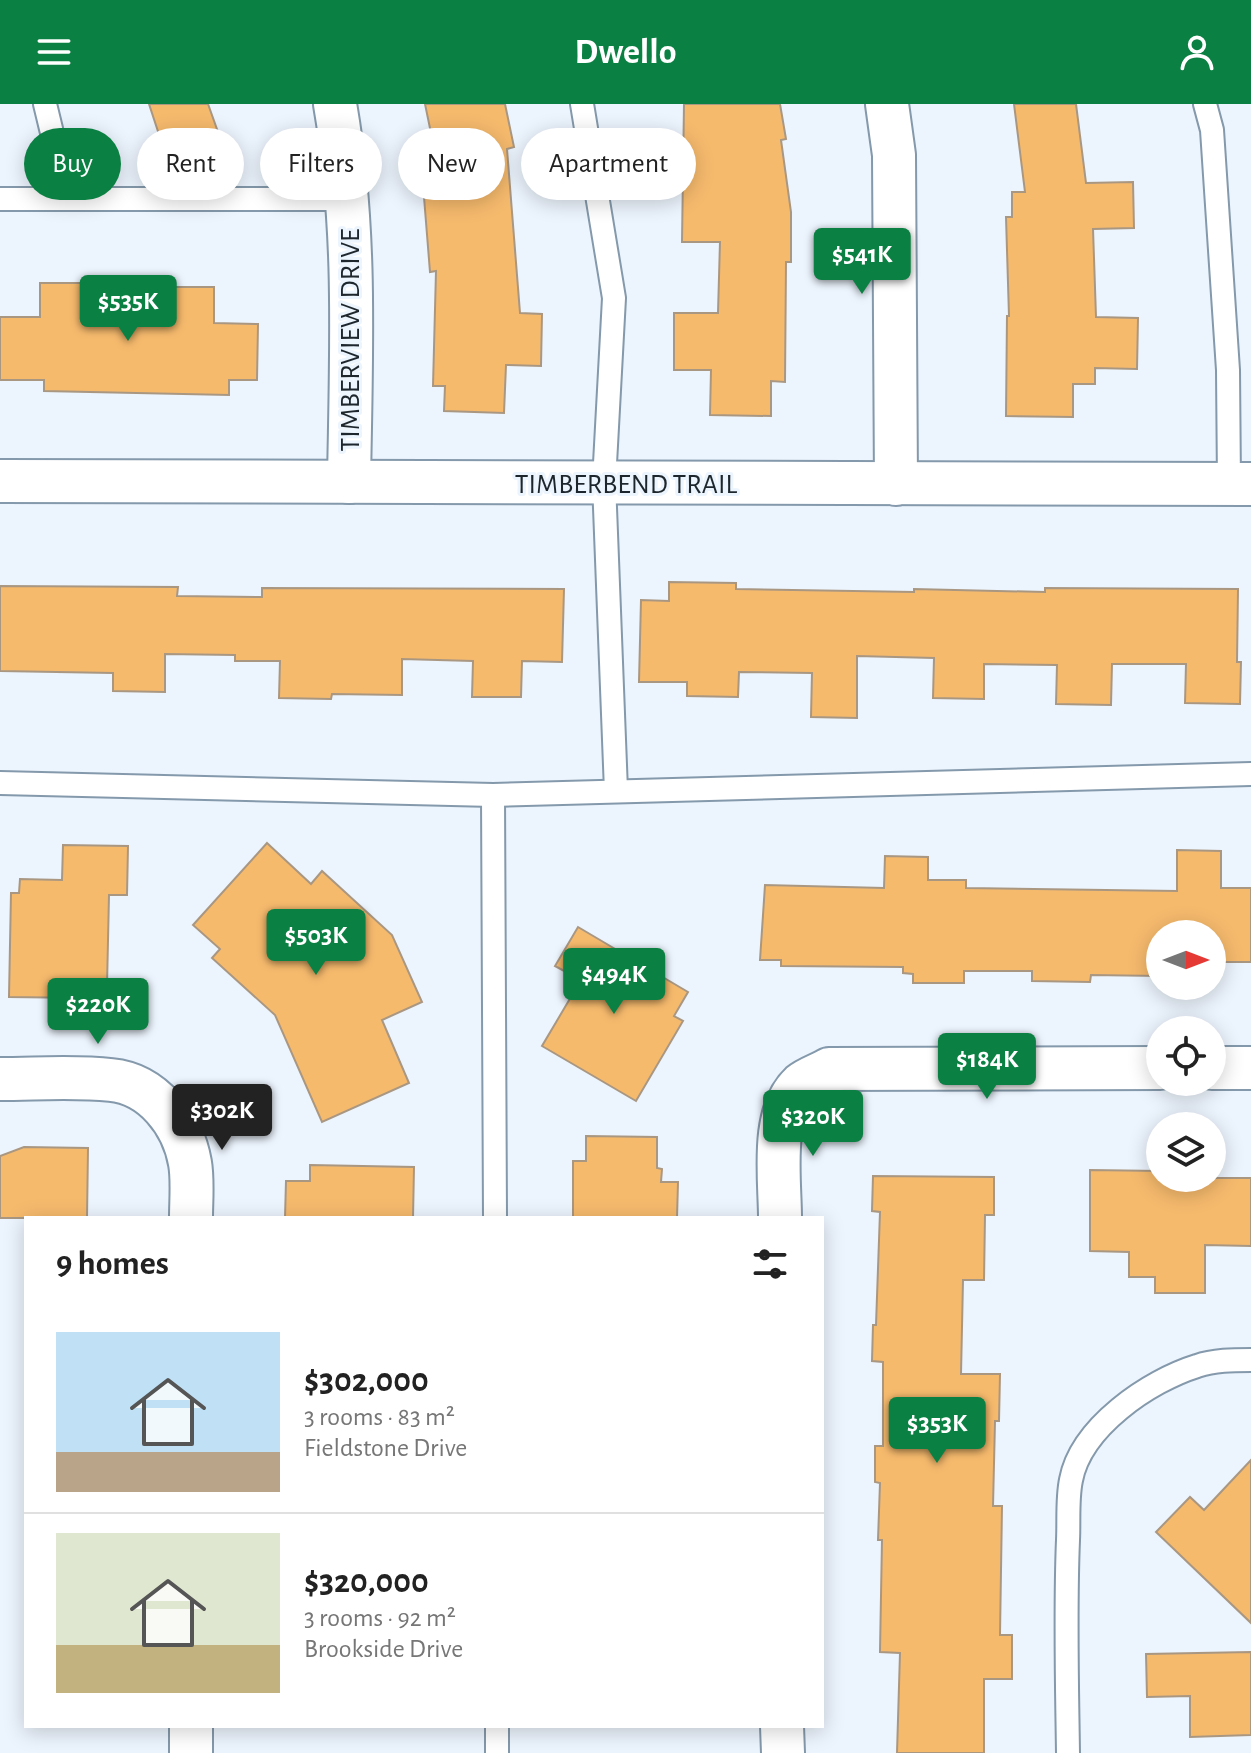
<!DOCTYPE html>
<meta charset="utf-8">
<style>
:root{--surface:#fff;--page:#f2f2f2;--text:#222;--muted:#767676;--line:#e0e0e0;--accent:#0b8043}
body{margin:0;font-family:"Alegreya Sans",sans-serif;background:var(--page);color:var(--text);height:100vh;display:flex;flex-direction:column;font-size:30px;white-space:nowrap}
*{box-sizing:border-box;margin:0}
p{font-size:26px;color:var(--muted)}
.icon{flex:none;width:44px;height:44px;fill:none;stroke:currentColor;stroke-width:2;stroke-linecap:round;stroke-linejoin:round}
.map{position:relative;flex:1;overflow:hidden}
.details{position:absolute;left:24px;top:1112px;width:800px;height:512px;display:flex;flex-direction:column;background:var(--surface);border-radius:0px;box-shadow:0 4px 20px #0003}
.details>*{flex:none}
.hud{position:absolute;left:24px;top:24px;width:800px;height:72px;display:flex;gap:16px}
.needle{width:52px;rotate:90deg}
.fabs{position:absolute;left:1146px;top:816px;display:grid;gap:16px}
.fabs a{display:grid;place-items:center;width:80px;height:80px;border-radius:50%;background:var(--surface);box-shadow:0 4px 20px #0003;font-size:40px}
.price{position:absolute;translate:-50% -68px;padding:0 18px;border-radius:8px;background:var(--accent);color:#fff;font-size:26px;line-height:52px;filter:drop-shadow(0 2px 4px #0008)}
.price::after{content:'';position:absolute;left:50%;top:48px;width:24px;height:18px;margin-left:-12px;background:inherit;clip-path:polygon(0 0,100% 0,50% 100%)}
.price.selected{background:#222;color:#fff}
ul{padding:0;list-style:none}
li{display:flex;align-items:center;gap:24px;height:200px;padding:0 32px}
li+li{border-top:2px solid var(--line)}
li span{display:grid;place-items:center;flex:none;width:224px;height:160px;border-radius:0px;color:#555}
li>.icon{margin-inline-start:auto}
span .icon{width:96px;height:96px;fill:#fffc;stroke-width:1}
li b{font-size:34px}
h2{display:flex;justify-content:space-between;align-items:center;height:96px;padding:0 32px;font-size:34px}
.chip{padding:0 28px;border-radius:36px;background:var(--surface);box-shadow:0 4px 20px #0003;font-size:28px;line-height:72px}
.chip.selected{background:var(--accent);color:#fff}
header{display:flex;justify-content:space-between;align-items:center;height:104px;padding:0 32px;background:var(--accent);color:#fff;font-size:36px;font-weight:700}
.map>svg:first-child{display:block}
.building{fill:#f6ba6d;stroke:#a99782;stroke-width:2}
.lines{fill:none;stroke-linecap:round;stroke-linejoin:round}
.service-casing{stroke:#8499ab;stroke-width:26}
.minor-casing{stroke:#8499ab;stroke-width:46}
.service{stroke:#fff;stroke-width:22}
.minor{stroke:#fff;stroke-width:42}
.labels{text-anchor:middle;stroke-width:6;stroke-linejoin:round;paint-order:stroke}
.street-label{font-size:28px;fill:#1e262d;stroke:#ecf4fd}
</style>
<header><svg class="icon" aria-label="menu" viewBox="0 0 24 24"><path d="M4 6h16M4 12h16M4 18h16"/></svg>Dwello<svg class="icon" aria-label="person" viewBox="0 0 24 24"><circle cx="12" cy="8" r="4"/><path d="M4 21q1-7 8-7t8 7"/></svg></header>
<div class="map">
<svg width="1251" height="1649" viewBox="0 0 1251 1649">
<rect width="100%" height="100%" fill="#ecf4fd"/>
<g class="building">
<polygon points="149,0 208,0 224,45 170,64"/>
<polygon points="425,0 505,0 514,43 507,45 520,209 542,210 541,262 506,261 504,309 444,307 445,282 433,282 436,167 430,168 424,93 444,92"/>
<polygon points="684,0 780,0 786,35 781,36 791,108 791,158 786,158 785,278 771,277 771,312 710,311 711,266 674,266 674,209 718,209 720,138 682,138"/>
<polygon points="1014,0 1076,0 1086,79 1133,78 1134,124 1093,125 1096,213 1138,214 1137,265 1095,264 1095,280 1073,280 1073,313 1006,312 1007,212 1009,212 1006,113 1012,113 1012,88 1025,88"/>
<polygon points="40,179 98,179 98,192 163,193 164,183 214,183 214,219 258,220 257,276 229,276 229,291 44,287 44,276 0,276 0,213 40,213"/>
<polygon points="669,478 736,479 736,485 914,488 914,485 1045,488 1045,484 1238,485 1237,558 1241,558 1240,600 1185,599 1186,560 1112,560 1111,601 1056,600 1057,561 984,560 984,595 933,594 934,554 857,552 857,614 811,613 812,569 739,568 738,593 687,592 687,578 639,578 641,496 669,497"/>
<polygon points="0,482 178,483 177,492 262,493 262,484 564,485 562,558 522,557 521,593 472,593 473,557 402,555 402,591 332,590 331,595 279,594 280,557 235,557 235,551 165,550 165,588 113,587 113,569 0,567"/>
<polygon points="267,739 311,780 322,767 392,831 422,898 382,916 409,979 322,1018 275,911 212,854 220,845 193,821"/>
<polygon points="63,741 128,742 127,791 109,791 107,882 85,882 85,894 9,893 11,789 19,789 20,775 62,776"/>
<polygon points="1177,746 1221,747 1221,784 1251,784 1251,858 1220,858 1220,872 1212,872 1212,830 1160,830 1160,872 1091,871 1090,878 1032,877 1032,867 964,867 964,879 913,879 913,870 903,869 903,863 781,862 781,856 760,856 765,781 884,784 885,752 928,753 928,776 966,776 966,784 1177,787"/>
<polygon points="578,823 688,888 674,912 683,917 636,997 542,942 581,876 555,862"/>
<polygon points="586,1032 657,1033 657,1064 662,1065 661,1078 678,1078 677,1114 573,1114 573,1057 586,1057"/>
<polygon points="24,1043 88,1044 87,1114 0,1114 0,1052"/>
<polygon points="310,1061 414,1063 413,1114 285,1114 286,1077 310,1077"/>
<polygon points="1090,1066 1160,1067 1160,1074 1251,1074 1251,1142 1205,1141 1205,1189 1155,1189 1155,1173 1129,1173 1129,1148 1090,1147"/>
<polygon points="873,1072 994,1073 994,1111 985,1111 984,1176 963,1176 961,1270 1000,1270 999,1317 995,1317 993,1402 1002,1402 1000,1531 1012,1531 1012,1575 984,1575 984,1649 897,1649 900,1549 880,1548 882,1436 878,1436 880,1379 875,1378 875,1342 883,1342 883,1258 872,1257 873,1221 876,1221 880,1108 872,1107"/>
<polygon points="1251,1356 1251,1519 1156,1428 1190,1393 1204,1406"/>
<polygon points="1251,1548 1251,1631 1190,1633 1190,1592 1147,1593 1146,1550"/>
</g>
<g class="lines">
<g class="service-casing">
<g id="service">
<polyline points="45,0 68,95"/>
<polyline points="582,0 614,194 604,378 616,687"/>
<polyline points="1205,0 1212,26 1228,266 1229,380"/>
<polyline points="0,95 348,95"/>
<polyline points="0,679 493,691 1251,670"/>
<polyline points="493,691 495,1114"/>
<polyline points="497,1622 497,1649"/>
<path d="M1068,1649C1067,1578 1065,1507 1068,1436C1069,1417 1067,1395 1071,1376C1081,1323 1149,1277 1197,1262C1214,1256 1233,1256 1251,1256"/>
</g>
</g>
<g class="minor-casing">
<g id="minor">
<path d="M335,0C357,127 351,249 349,378"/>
<polyline points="887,0 894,51 896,380"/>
<polyline points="0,377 1251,380"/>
<polyline points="1212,964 1251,964"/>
<path d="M0,975C36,975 75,972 111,976C153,980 183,1019 190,1059C193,1076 191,1096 191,1114"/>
<path d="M780,1114C780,1075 770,1009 801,980C808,974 821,970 829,965L1160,964"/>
<polyline points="191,1622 191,1649"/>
<polyline points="782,1622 783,1649"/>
</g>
</g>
<use href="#service" class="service"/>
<use href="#minor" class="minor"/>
</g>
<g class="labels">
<g class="street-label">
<text transform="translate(349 236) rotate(-90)" y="10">TIMBERVIEW DRIVE</text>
<text x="626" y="389">TIMBERBEND TRAIL</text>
</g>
</g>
</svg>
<div class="fabs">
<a><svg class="needle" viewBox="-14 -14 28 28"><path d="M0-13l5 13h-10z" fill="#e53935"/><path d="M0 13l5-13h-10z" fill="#767676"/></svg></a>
<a><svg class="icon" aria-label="locate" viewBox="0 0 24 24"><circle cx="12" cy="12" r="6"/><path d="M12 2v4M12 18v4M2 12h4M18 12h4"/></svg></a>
<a><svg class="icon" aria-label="layers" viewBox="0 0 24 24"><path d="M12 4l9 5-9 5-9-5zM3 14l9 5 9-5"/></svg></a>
</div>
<b class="price" style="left:862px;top:192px">$541K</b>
<b class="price" style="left:128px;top:239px">$535K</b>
<b class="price" style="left:316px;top:873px">$503K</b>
<b class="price" style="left:614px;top:912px">$494K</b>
<b class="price" style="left:98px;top:942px">$220K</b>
<b class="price" style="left:987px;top:997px">$184K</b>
<b class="price selected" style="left:222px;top:1048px">$302K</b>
<b class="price" style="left:813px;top:1054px">$320K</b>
<b class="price" style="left:937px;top:1361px">$353K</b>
<div class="hud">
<a class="chip selected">Buy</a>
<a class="chip">Rent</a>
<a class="chip">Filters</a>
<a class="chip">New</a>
<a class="chip">Apartment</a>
</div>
<section class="details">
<h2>9 homes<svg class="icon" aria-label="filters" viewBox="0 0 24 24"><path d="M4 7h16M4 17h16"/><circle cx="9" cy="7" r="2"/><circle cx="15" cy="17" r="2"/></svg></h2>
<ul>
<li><span style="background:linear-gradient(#bfe0f5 75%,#b9a48a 0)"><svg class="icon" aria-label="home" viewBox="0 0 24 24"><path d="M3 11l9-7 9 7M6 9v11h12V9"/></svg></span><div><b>$302,000</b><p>3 rooms · 83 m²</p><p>Fieldstone Drive</p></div></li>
<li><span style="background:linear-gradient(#dfe7d0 70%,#c2b280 0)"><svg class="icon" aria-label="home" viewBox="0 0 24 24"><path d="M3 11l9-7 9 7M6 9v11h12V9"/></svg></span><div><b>$320,000</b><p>3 rooms · 92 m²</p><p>Brookside Drive</p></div></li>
</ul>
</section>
</div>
